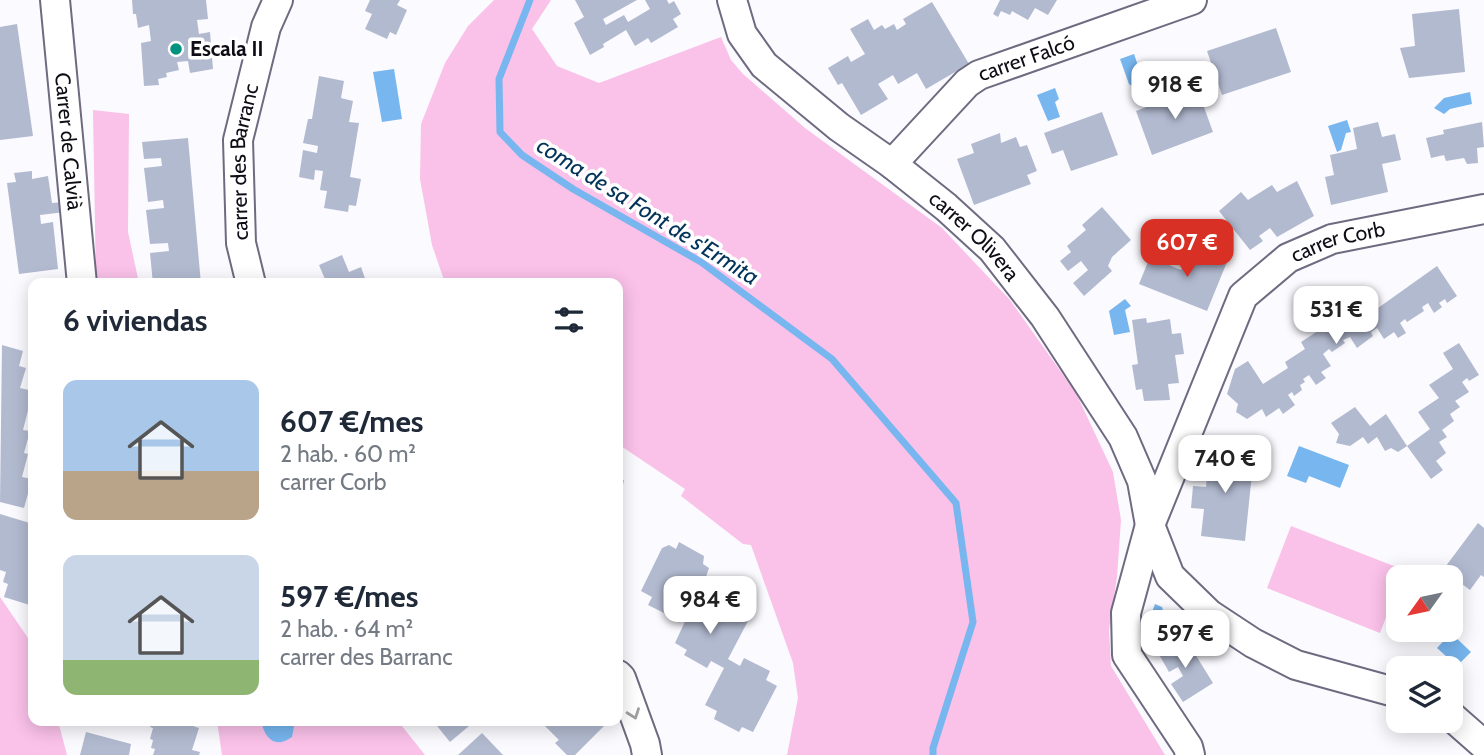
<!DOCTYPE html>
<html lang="es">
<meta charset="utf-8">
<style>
:root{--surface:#fff;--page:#f2f2f3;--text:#1f2937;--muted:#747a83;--accent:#d93025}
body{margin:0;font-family:Cabin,sans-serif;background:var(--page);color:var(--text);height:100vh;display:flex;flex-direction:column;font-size:26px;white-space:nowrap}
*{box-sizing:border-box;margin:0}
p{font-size:23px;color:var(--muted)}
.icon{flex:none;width:38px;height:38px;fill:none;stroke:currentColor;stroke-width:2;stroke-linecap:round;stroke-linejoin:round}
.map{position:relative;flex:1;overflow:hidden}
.sheet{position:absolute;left:28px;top:278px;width:595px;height:448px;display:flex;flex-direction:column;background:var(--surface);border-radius:14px;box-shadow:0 4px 18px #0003}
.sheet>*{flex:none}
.needle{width:46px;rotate:237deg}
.tools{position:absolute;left:1386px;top:565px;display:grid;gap:14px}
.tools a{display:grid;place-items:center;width:77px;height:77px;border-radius:14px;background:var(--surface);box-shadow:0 4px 18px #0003;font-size:35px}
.price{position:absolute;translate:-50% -60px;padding:0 16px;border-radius:14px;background:#fff;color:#222;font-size:23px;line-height:46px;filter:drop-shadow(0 2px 4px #0008)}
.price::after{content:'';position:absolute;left:50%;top:42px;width:21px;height:16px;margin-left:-10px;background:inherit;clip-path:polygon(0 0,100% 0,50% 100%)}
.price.selected{background:var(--accent);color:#fff}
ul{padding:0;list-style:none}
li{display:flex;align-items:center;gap:21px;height:175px;padding:0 35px}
li span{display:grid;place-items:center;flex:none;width:196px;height:140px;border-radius:14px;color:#555}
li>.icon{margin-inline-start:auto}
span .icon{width:84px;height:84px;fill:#fffc;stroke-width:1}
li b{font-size:30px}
h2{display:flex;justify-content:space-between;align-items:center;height:84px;padding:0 35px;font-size:30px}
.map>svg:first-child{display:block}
.green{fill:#fac1e9}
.water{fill:#77b6ef}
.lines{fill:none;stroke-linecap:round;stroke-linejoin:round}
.stream{stroke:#77b6ef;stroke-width:7}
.building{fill:#b2bad0}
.minor-casing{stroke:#6e6b80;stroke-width:32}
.minor{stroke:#fff;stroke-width:28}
.oneway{stroke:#9f9ea1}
.poi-dot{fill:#029380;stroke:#fff;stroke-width:2.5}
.labels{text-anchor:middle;stroke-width:7;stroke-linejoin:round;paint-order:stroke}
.poi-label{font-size:21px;font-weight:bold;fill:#0e0c14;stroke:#fff;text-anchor:start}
.street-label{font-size:21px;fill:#0e0c14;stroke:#fff}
.water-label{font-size:23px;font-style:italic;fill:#023358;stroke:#fff}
</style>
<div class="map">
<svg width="1484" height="755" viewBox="0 0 1484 755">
<rect width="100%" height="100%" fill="#fbfaff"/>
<g class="green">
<polygon points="494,0 551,0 532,29 557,66 599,83 721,37 731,60 743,74 805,128 942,228 1010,300 1076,393 1113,472 1121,520 1117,577 1109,630 1111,666 1165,755 787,755 798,698 793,663 751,545 743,544 681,496 685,489 618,444 618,284 445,283 432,245 420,179 421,124 445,63 468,26"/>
<polygon points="93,110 129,114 128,232 139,283 96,283"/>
<polygon points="1291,526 1404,570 1401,577 1398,578 1398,586 1380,633 1267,588"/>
<polygon points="0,597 28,638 33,653 33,721 58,721 67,755 0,755"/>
<polygon points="217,721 398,721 425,755 222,755"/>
</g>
<g class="water">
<polygon points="1134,54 1143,80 1135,88 1129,84 1120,59"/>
<polygon points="394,69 402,119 382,122 373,72"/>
<polygon points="1055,88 1059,99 1055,102 1060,117 1048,121 1037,95"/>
<polygon points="1470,92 1472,104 1450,109 1444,114 1434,108 1444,98"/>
<polygon points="1347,120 1351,132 1346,133 1341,150 1337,152 1328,126"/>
<polygon points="1125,299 1131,306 1125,310 1130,332 1114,335 1109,311"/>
<polygon points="1299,446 1349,465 1340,488 1309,476 1306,483 1287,476"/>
<polygon points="1155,604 1162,607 1167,625 1174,630 1158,636 1153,632 1151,615"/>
<polygon points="1451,633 1471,652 1457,666 1437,648"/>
<path d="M261,721H295L292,737C275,749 265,739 261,721Z"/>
</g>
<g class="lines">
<polyline class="stream" points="530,0 499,79 500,132 522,155 573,189 701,262 832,359 956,503 973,622 933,748 933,755"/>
</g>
<g class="building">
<polygon points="132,0 206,0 208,19 197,20 199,34 210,32 213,69 190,73 188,61 177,62 179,70 166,73 167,77 158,79 159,85 144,86 141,43 151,41 149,25 138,28 136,14 133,14"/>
<polygon points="370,0 400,0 397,5 407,10 396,35 390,32 387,39 365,29 372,14 365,11"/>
<polygon points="575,0 637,0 603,19 606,25 624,15 628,22 650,9 645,0 667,0 669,4 674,1 681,14 673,19 678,27 651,43 648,38 635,46 626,30 603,44 604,47 590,55 574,23 584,17"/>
<polygon points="1000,0 1057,0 1048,15 1035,8 1028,20 1012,11 1010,15 1001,11 998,17 993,14"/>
<polygon points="932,2 969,64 926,89 917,73 898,84 893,75 878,84 888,99 861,115 842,83 838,85 828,68 848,56 851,62 865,54 850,29 868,19 874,30 882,25 885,29 894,24 897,30 906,24 903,19"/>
<polygon points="1459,9 1465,72 1409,78 1400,48 1415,46 1412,14"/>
<polygon points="17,24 33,136 0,140 0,27"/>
<polygon points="1276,28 1291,72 1222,95 1207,51"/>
<polygon points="319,76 344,81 341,98 353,101 349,122 359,123 350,177 361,179 356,206 349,205 348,212 324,208 327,191 320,190 323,171 315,170 314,180 299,177 303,150 317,153 318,146 303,143 308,119 312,119"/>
<polygon points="1197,88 1213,132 1152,155 1136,111"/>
<polygon points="1102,112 1118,155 1071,171 1063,150 1052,154 1044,133"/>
<polygon points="1378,122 1382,137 1395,134 1401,160 1382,164 1388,192 1331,205 1325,177 1334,175 1330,155 1357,149 1353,128"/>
<polygon points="1482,122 1484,147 1477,148 1478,163 1467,164 1464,158 1446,161 1444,155 1431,158 1426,138 1444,134 1443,130"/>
<polygon points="1000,133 1001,143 1016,137 1020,147 1027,145 1037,171 1027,175 1031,184 974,205 957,159 974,153 971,144"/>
<polygon points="188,138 201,284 153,284 150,253 169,251 168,243 150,244 146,210 164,208 163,200 148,202 144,168 162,166 161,158 144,159 142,142"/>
<polygon points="32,171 32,179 48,176 52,203 63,202 65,212 40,215 41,224 53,222 58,269 19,274 7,183 16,182 14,173"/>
<polygon points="1297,181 1314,216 1277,237 1270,228 1259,236 1263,241 1250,250 1219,211 1241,192 1248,200 1272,185 1277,192"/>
<polygon points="1102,207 1131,240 1112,257 1108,266 1112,271 1084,296 1073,283 1088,270 1081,261 1068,271 1060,261 1071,252 1067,246 1086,230 1082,225"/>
<polygon points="1208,249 1229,257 1207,311 1139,284 1150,257 1181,270 1187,257 1202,263"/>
<polygon points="342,255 349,272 361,267 367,284 327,284 319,265"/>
<polygon points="1437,266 1457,296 1447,303 1445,299 1439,303 1442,307 1434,313 1428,303 1422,307 1424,311 1407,322 1405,319 1400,323 1406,333 1398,338 1394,332 1384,339 1377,328 1371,332 1373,336 1357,348 1350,337 1343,340 1345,343 1332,352 1329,349 1323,354 1331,366 1321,372 1326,378 1316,385 1309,375 1303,379 1305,382 1300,385 1302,390 1294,396 1292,392 1288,395 1295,405 1283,414 1279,408 1266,417 1262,409 1247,419 1236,412 1238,404 1227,394 1235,369 1248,361 1263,384 1288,368 1285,362 1305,349 1301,342 1347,312 1350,317 1373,301 1378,308"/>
<polygon points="1146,318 1147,323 1170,319 1172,334 1181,333 1184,354 1175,355 1179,383 1168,384 1170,400 1144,401 1142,389 1136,390 1132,365 1138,364 1132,320"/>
<polygon points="1459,343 1479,375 1469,381 1467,378 1462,382 1469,392 1455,401 1460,407 1450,414 1454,421 1442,430 1447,437 1439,442 1446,453 1436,461 1443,470 1431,479 1407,446 1398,452 1391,448 1385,451 1377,437 1368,444 1363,437 1350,446 1336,443 1339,434 1331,423 1355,407 1370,426 1386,414 1407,446 1430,429 1418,412 1439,398 1429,385 1453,369 1443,353"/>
<polygon points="2,345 23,351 19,366 26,368 20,388 33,391 23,430 30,431 24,453 28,454 22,477 32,479 24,508 0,502"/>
<polygon points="1210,447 1241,450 1249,455 1253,464 1245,541 1201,536 1204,509 1191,508 1193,486 1206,487"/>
<polygon points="618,479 624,480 619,503 618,503"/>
<polygon points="0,514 33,524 33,606 4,597 8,584 3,582 6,572 0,570"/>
<polygon points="1478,523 1484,528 1484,577 1481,575 1470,590 1443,570"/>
<polygon points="679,542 704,556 703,564 709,568 698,600 705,597 711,601 714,595 741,609 738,616 748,621 728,659 740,666 744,658 770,671 766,680 777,686 753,732 742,727 739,732 714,719 717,711 705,705 724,668 711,661 707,668 684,655 687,650 675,643 687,617 677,611 674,618 648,605 652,597 641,591 662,548 669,545 676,549"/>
<polygon points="1179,638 1191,658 1195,654 1213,683 1183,702 1171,684 1183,676 1178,667 1169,672 1157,651"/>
<polygon points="152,721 177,721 199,728 192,750 200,752 199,755 153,755 155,749 151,748 153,740 150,739 153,728 150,727"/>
<polygon points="433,721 475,721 450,742"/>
<polygon points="545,721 605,721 607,723 575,755 567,755 555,743 559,740 544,725 547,723"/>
<polygon points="86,732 131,744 129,755 80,755"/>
<polygon points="482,733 503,755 458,755"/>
</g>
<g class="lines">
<g class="minor-casing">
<g id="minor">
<path id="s1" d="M55,0L82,284"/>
<path id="s2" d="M732,0L742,34L764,65L839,127L892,164L946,207L992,249L1045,317L1123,437L1142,481L1150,525L1170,576L1209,614L1253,643L1296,665L1398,693"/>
<path id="s3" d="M892,164L967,83L979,75L1192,0"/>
<path id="s4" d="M251,284L241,243L238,140L266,27L278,0"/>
<polyline points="618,675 621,678 645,744 647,755"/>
<polyline points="1451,716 1484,745"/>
<path id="s5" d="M1190,755L1188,747L1127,655L1126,613L1150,525L1243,296L1288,258L1332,239L1484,209"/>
</g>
</g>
<use href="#minor" class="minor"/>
</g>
<defs><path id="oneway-chevron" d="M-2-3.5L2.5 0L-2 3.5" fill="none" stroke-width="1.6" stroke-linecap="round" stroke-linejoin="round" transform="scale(1.75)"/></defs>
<use class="oneway" href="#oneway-chevron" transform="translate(634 714) rotate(70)"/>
<circle class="poi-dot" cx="176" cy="49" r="7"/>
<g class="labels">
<g class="poi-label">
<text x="190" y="56">Escala II</text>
</g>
<g class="street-label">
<text dy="7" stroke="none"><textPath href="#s3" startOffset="175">carrer Falcó</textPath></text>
<text dy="7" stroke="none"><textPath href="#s1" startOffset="142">Carrer de Calvià</textPath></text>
<text dy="7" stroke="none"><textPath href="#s4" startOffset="124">carrer des Barranc</textPath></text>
<text dy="7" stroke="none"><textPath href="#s2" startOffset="345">carrer Olivera</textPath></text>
<text dy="7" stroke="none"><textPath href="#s5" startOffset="611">carrer Corb</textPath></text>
</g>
<g class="water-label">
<text transform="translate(648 211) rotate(32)" y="8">coma de sa Font de s'Ermita</text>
</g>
</g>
</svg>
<div class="tools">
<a><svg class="needle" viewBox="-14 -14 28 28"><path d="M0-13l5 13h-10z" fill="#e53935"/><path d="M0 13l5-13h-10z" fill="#747a83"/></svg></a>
<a><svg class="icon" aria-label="layers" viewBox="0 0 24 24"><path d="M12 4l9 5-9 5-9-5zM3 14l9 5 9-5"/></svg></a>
</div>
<b class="price" style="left:1175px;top:121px">918 €</b>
<b class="price selected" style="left:1187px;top:279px">607 €</b>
<b class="price" style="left:1336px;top:346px">531 €</b>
<b class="price" style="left:1225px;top:495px">740 €</b>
<b class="price" style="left:710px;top:636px">984 €</b>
<b class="price" style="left:1185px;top:670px">597 €</b>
<section class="sheet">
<h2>6 viviendas<svg class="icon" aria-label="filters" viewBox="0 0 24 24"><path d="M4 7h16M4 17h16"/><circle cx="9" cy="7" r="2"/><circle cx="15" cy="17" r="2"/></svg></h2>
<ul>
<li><span style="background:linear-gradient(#a9c7e8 65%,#b9a48a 0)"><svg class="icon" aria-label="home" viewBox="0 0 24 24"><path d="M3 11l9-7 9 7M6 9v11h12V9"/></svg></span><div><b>607 €/mes</b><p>2 hab. · 60 m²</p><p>carrer Corb</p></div></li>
<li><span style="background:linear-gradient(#c9d6e8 75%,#8fb573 0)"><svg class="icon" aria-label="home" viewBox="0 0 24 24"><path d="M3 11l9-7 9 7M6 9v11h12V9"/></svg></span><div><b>597 €/mes</b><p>2 hab. · 64 m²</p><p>carrer des Barranc</p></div></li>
</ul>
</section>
</div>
